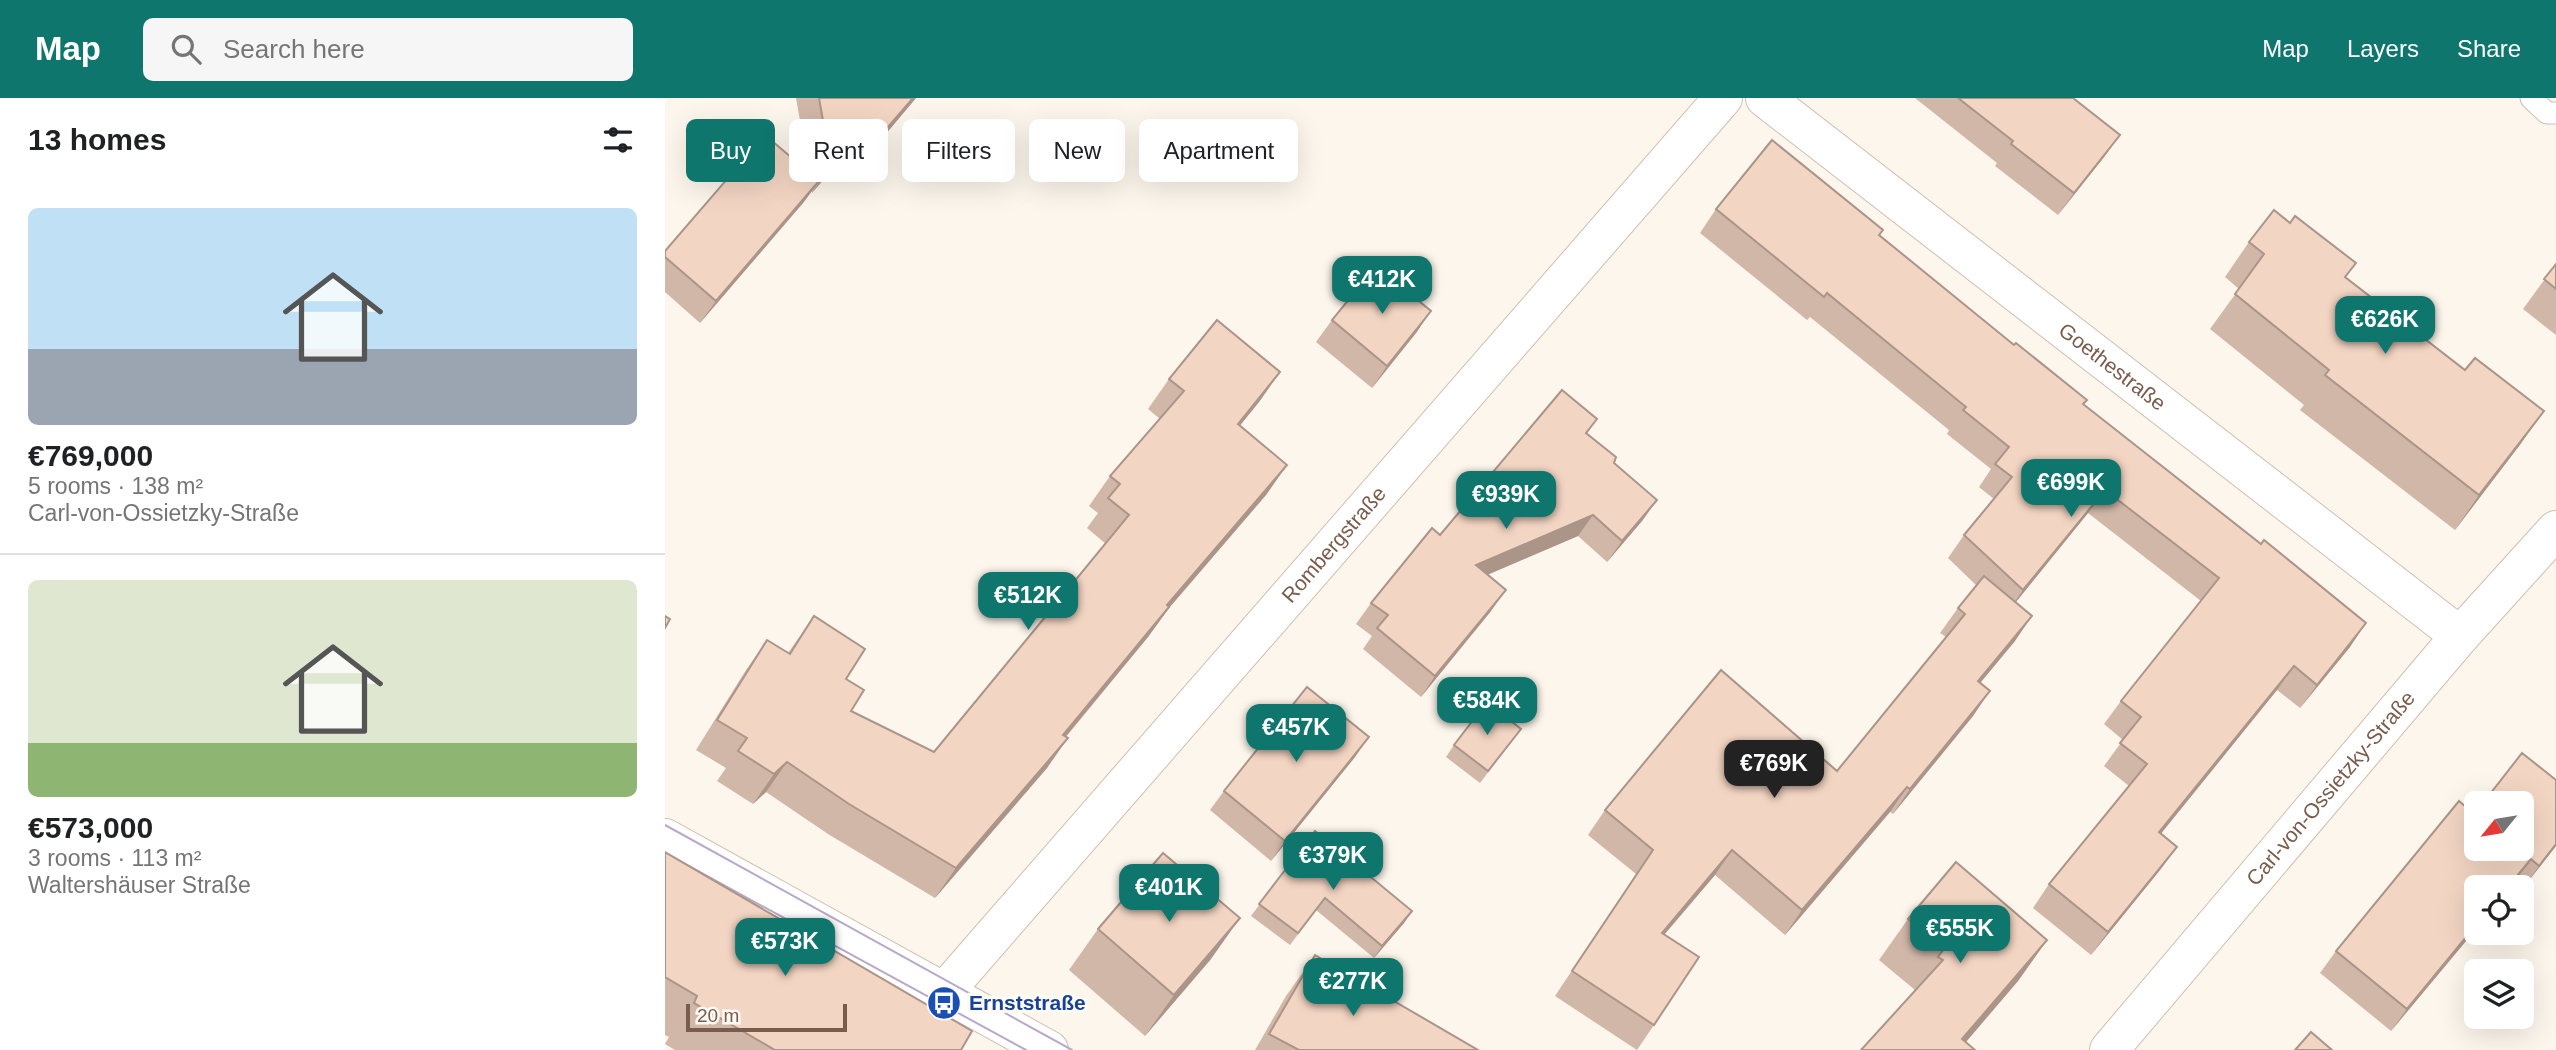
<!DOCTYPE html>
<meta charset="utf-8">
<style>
:root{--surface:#fff;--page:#f6f6f6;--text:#202124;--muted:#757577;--line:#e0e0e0;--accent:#0f766e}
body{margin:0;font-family:Helvetica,sans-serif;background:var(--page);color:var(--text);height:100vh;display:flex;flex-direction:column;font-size:26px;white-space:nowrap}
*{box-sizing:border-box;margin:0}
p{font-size:23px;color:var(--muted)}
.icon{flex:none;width:38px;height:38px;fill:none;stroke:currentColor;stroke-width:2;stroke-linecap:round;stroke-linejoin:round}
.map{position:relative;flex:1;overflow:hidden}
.panel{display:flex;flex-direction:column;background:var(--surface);width:665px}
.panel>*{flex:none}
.banner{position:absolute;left:21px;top:21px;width:665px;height:63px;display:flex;gap:14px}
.needle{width:46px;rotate:240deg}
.fabs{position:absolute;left:1799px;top:693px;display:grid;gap:14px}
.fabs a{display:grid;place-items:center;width:70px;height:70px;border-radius:10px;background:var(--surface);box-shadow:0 7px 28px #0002;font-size:35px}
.scale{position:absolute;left:21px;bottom:18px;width:161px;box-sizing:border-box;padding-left:7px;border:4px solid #7a5c4d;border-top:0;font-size:19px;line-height:24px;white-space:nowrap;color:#7a5c4d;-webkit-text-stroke:5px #fffaf3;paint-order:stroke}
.price{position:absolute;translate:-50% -60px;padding:0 16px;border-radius:14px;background:var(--accent);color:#fff;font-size:23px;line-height:46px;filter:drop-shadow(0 2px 4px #0008)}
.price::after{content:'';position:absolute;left:50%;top:42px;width:21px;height:16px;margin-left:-10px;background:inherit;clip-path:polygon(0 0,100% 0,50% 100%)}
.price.active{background:#222;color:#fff}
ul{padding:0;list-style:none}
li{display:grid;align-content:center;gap:14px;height:371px;padding:0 28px}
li+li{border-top:2px solid var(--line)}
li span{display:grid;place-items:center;height:217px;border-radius:10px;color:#555}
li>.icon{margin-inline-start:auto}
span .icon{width:126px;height:126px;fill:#fffc;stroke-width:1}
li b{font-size:30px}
h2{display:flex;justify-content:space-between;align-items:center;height:84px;padding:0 28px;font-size:30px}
.pill{padding:0 24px;border-radius:10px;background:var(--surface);box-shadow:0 7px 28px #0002;font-size:24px;line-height:63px}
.pill.active{background:var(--accent);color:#fff}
header{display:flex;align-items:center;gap:42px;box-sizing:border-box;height:98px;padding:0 35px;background:var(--accent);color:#fff}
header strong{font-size:33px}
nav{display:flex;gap:38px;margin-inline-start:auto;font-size:24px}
.search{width:490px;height:63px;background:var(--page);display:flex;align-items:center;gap:18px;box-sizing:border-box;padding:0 24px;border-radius:10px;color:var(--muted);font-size:26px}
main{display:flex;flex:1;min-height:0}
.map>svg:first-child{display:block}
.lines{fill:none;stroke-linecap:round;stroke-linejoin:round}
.lane-casing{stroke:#d1beb0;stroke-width:23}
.street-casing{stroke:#d1beb0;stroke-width:40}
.lane{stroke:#fff;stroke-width:21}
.street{stroke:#fff;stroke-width:38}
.tram{stroke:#b9a8c9;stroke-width:2}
.wall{fill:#d1b7a8}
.shaded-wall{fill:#aa9588}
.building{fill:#f3d5c3;stroke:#aa9588;stroke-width:2}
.labels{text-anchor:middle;stroke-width:7;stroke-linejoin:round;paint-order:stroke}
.street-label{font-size:21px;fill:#7a5c4d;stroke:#fffaf3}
.transit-label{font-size:21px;font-weight:bold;fill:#164399;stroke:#fffaf3;text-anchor:start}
</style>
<header>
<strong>Map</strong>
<div class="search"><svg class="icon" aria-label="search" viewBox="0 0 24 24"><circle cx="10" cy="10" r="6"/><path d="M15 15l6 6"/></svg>Search here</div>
<nav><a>Map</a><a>Layers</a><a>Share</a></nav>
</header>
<main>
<section class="panel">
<h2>13 homes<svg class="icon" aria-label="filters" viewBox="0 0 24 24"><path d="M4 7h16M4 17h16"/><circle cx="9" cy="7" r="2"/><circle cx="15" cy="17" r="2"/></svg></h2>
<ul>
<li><span style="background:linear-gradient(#bfe0f5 65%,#9aa5b1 0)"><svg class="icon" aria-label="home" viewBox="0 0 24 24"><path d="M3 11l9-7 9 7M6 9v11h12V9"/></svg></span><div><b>€769,000</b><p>5 rooms · 138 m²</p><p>Carl-von-Ossietzky-Straße</p></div></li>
<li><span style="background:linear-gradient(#dfe7d0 75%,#8fb573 0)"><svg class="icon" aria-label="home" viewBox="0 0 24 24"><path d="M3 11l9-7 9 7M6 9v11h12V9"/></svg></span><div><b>€573,000</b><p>3 rooms · 113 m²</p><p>Waltershäuser Straße</p></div></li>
</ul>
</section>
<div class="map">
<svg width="1891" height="952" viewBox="0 0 1891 952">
<rect width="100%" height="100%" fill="#fdf6ec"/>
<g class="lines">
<g class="lane-casing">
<polyline id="lane" points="1866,0 1882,15 1891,15"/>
</g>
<g class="street-casing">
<g id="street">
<path id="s1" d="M1100,0L1795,538"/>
<polyline points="0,740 384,952"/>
<path id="s2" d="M280,893L1058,0"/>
<path id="s3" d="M1444,952L1795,538L1891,432"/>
</g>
</g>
<use href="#lane" class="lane"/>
<use href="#street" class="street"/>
<g class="tram">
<polyline points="0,727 407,952"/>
<polyline points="0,755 361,952"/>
</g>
</g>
<g class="wall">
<polygon points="131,0 251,0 198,63 185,51 147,95 147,93 138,105 35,225 0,194 0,153 144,74"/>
<polygon points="1250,0 1408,0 1455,37 1439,59 1393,117 1330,68 1332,65"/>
<polygon points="1051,111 1214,138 1419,306 1685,549 1635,610 1612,592 1496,735 1512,749 1495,772 1426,857 1368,810 1384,786 1464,688 1439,668 1458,642 1439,626 1456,603 1536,503 1423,415 1350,505 1350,543 1315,585 1308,618 1228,716 1225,714 1120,837 1050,777 1000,836 989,927 972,952 890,898 971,776 923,737 940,712 1172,673 1281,539 1275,535 1293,510 1311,487 1283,460 1299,437 1329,401 1314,389 1326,371 1282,336 1284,332 1145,219 1142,222 1035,135"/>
<polygon points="1625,125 1691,165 1681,179 1800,272 1879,313 1854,348 1790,432 1635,312 1639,307 1545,231 1574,191 1560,179 1584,144"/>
<polygon points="1891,166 1891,237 1858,211"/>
<polygon points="766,213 751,235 707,290 651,244 667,222"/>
<polygon points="615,274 594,304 575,327 622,367 601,397 504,510 483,539 401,639 382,670 270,800 163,736 101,694 88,706 52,683 61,670 31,652 81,572 102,542 123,555 149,518 181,581 186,613 269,654 441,446 422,430 433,415 424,408 445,378 495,321 483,311 504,281"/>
<polygon points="932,321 922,336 949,365 992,402 977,423 942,464 913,438 822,477 826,513 756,599 698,551 707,538 691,526 706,505 775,437"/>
<polygon points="856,631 815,685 781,659 789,647"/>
<polygon points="690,659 606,763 545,712 559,693"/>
<polygon points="1809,716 1891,748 1858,790 1850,783 1845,789 1811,789 1811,831 1726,933 1655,875 1671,853"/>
<polygon points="650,733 747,813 739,825 709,860 651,812 625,847 586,818"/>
<polygon points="0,754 296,952 10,952 0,946 4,939 0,937"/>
<polygon points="1243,821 1382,842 1353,883 1301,944 1247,896 1250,892 1214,862"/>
<polygon points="433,831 546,861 480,938 404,872"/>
<polygon points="650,857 813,952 590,952 621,898"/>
</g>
<g class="shaded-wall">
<polygon points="248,0 251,0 198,63 217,36"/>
<polygon points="204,24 185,51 147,95 166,68"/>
<polygon points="1455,37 1439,59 1393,117 1409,95"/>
<polygon points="154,83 138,105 35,225 51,203"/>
<polygon points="766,213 751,235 707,290 722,268"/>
<polygon points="615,274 594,304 552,356 573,326"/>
<polygon points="1879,313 1854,348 1790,432 1814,397"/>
<polygon points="622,367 601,397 504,510 483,539 377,667 398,637 502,507"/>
<polygon points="1440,392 1423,415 1342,515 1358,492"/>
<polygon points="992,402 977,423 942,464 957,443"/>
<polygon points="928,417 913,438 796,488 811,467"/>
<polygon points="841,492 826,513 756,599 770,578"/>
<polygon points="1367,518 1350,543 1296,608 1313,583"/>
<polygon points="1701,525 1685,549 1635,610 1652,587"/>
<polygon points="1629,568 1612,592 1478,758 1494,734"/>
<polygon points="1325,593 1308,618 1228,716 1245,691"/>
<polygon points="704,639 690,659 606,763 620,743"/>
<polygon points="403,640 382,670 270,800 291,770"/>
<polygon points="122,664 101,694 88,706 109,676"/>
<polygon points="1242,689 1225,714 1120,837 1137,812"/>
<polygon points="1891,746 1891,748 1858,790 1874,768"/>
<polygon points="1512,749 1495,772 1426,857 1443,834"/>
<polygon points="1067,752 1050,777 980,859 997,835"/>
<polygon points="1866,761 1845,789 1843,789"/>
<polygon points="747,813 739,825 709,860 717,848"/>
<polygon points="575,820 546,861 480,938 509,897"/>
<polygon points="1811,827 1811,831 1726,933 1742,911"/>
<polygon points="1382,842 1353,883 1294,952 1297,941"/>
</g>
<g class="building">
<polygon points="154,0 248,0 217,36 204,24 166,68"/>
<polygon points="1293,0 1408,0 1455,37 1409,95 1346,46 1348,43"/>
<polygon points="100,37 154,83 51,203 0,159 0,153"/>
<polygon points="1107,42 1218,132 1214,137 1349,247 1351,245 1422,302 1418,306 1596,446 1599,442 1701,525 1652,587 1629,568 1494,734 1512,749 1443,834 1384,786 1482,666 1455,645 1476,619 1456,603 1554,480 1440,392 1358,492 1299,437 1347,379 1330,366 1344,349 1298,312 1301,309 1162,195 1159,199 1051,111"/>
<polygon points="1609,112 1625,125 1630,118 1691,165 1680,179 1800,272 1810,260 1879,313 1814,397 1660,277 1664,272 1570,196 1599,156 1584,144"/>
<polygon points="1891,166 1891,191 1879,181"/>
<polygon points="711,168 766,213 722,268 667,222"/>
<polygon points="552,222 615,274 573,326 622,367 502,507 504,509 398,637 403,640 291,770 184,706 122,664 109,676 73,653 82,640 52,622 102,542 125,556 149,518 200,551 181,581 199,592 186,613 269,654 464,417 443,400 455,386 445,378 519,293 504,281"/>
<polygon points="897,292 932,321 921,335 951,359 949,365 992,402 957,443 928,417 811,467 841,492 770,578 712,530 723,517 706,505 767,430 775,437"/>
<polygon points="1319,478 1367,518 1313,583 1325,593 1245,691 1242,689 1137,812 1067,752 997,835 1034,859 989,927 907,873 988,752 940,712 1056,572 1172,673 1300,516 1293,510"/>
<polygon points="0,518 5,521 0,530"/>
<polygon points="642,589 704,639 620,743 559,693"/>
<polygon points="822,604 856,631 823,673 789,647"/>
<polygon points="1857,655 1891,682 1891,746 1874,768 1866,761 1843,789 1811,789 1811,827 1742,911 1671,853 1794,703 1809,716 1811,713 1811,751 1857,751 1857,705 1818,705"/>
<polygon points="650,733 747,813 717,848 660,800 633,835 594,806"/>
<polygon points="0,754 307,933 296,952 110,952 29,905 32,898 0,879"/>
<polygon points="498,755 575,820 509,897 433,831"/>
<polygon points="1291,764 1382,842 1297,941 1310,952 1196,952 1278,862 1273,859 1279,851 1243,821"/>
<polygon points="650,857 813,952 634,952 604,936"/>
<polygon points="1646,934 1667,952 1630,952"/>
</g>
<defs>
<g id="bus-disc" transform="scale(1.75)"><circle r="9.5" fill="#1a4fb4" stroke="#fffaf3"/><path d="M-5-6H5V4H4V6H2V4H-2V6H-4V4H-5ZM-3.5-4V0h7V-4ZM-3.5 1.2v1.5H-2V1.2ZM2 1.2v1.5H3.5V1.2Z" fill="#fff"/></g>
</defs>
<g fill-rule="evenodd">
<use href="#bus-disc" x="279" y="905"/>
</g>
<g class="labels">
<g class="street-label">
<text dy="7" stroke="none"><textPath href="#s1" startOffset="439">Goethestraße</textPath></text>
<text dy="7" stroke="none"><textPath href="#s2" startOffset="592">Rombergstraße</textPath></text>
<text dy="7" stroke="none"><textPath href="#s3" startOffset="343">Carl-von-Ossietzky-Straße</textPath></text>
</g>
<g class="transit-label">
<text x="304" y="912">Ernststraße</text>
</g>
</g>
</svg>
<div class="fabs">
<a><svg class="needle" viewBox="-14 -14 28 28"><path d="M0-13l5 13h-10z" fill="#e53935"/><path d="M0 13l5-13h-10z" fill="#757577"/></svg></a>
<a><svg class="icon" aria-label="locate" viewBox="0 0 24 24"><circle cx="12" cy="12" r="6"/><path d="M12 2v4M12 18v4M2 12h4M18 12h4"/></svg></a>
<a><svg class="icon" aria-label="layers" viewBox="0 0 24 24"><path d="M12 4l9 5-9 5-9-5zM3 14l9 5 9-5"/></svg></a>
</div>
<div class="scale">20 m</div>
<b class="price" style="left:717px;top:218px">€412K</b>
<b class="price" style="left:1720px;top:258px">€626K</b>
<b class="price" style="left:1406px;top:421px">€699K</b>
<b class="price" style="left:841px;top:433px">€939K</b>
<b class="price" style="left:363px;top:534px">€512K</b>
<b class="price" style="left:822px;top:639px">€584K</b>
<b class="price" style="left:631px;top:666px">€457K</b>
<b class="price active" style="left:1109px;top:702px">€769K</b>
<b class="price" style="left:668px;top:794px">€379K</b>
<b class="price" style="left:504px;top:826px">€401K</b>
<b class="price" style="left:1295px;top:867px">€555K</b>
<b class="price" style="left:120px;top:880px">€573K</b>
<b class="price" style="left:688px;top:920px">€277K</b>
<div class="banner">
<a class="pill active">Buy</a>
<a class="pill">Rent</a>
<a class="pill">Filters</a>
<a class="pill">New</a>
<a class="pill">Apartment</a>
</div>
</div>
</main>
